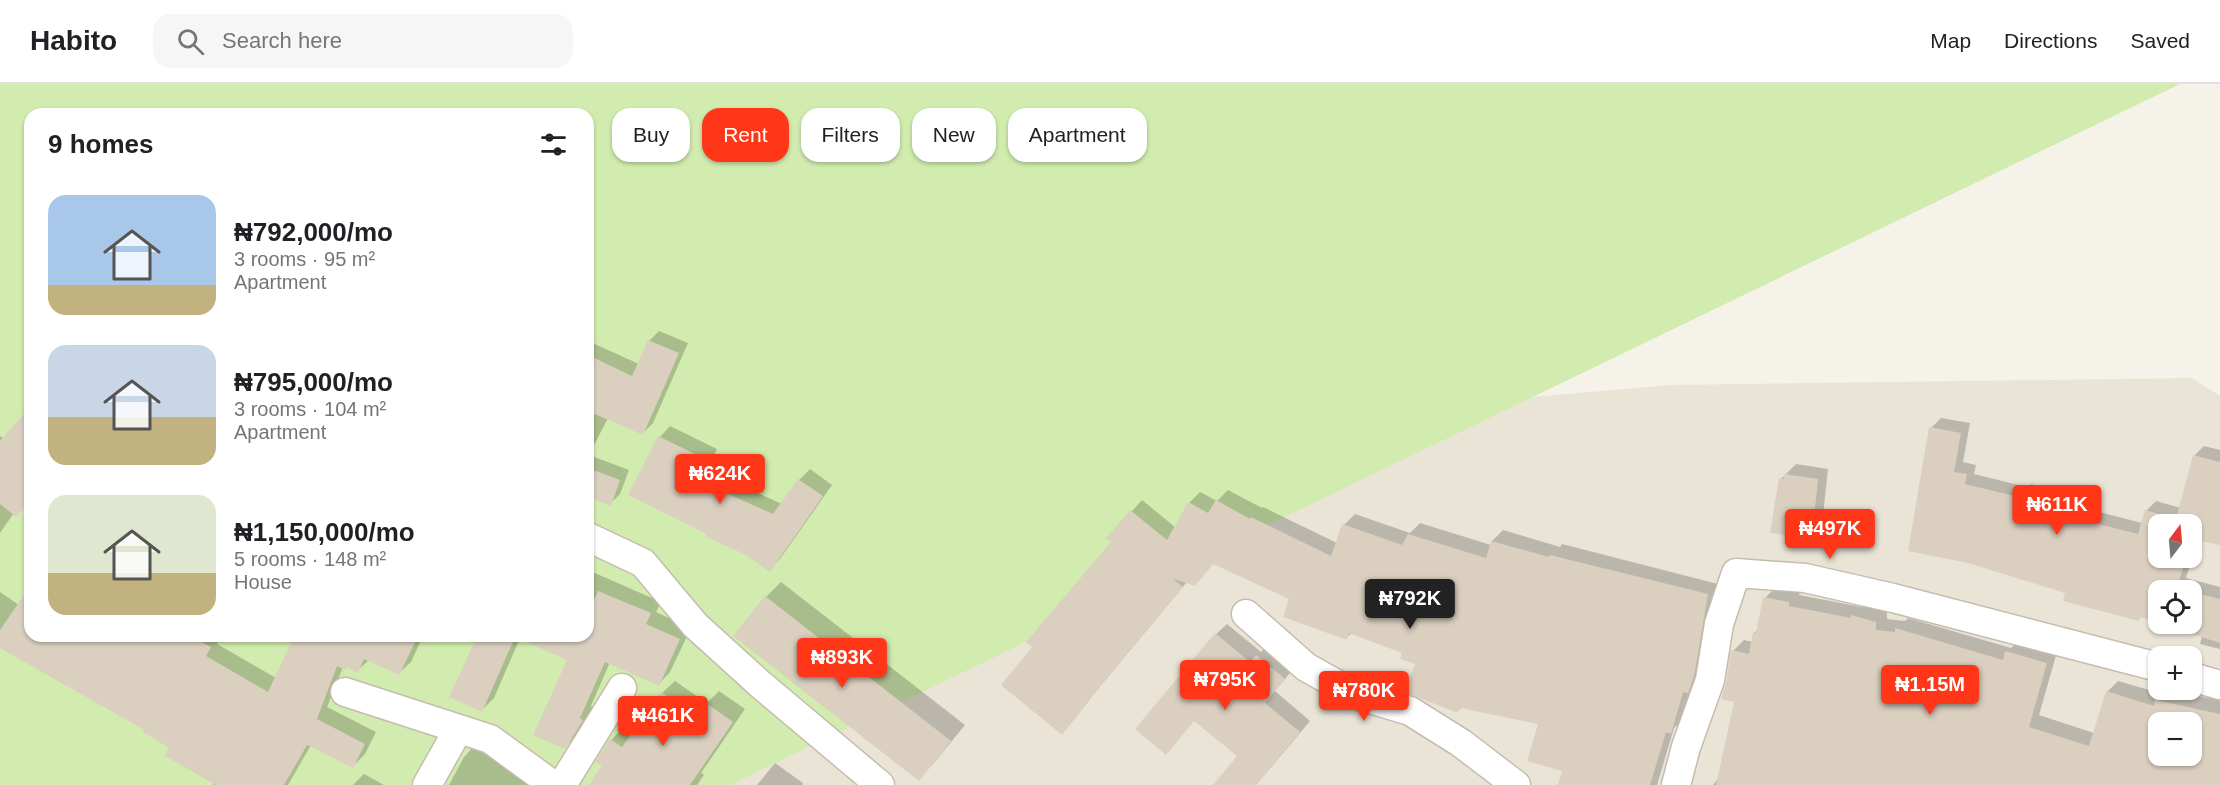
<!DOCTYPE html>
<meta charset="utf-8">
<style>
:root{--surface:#fff;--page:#f6f6f6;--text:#202124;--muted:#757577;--line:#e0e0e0;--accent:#ff3617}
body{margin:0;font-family:Helvetica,sans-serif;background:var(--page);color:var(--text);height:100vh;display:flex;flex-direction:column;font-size:22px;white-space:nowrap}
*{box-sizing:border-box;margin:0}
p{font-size:20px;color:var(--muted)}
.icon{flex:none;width:33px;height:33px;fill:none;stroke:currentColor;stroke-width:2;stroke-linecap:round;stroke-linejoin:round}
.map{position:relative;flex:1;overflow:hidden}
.drawer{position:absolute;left:24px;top:24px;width:570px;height:534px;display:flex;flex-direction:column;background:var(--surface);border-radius:18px;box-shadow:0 2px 4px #0004}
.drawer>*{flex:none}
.banner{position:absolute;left:612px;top:24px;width:570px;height:54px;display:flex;gap:12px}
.needle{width:39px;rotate:16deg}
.controls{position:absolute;left:2148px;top:430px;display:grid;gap:12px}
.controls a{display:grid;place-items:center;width:54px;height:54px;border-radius:12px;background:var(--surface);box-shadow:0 2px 4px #0004;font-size:30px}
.price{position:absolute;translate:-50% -51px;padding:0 14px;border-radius:6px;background:var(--accent);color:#fff;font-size:20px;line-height:39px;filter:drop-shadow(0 2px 3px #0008)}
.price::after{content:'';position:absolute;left:50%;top:36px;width:18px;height:14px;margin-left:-9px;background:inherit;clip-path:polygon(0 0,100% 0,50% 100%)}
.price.selected{background:#222;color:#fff}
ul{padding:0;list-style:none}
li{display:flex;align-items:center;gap:18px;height:150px;padding:0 24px}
li span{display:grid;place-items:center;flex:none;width:168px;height:120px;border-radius:18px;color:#555}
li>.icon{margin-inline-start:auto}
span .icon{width:72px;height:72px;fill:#fffc;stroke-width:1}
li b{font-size:26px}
h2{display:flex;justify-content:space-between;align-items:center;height:72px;padding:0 24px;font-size:26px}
.pill{padding:0 21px;border-radius:18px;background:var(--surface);box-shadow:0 2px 4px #0004;font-size:21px;line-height:54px}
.pill.selected{background:var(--accent);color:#fff}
header{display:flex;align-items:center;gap:36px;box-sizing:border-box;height:84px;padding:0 30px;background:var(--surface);border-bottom:2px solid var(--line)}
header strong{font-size:28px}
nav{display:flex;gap:33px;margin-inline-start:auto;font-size:21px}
.search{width:420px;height:54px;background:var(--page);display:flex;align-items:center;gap:15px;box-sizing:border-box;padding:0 21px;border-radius:18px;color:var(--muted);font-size:22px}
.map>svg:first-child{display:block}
.residential{fill:#eae4d7;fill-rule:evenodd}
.green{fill:#d2ecaf;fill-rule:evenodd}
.shadow{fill:#0003;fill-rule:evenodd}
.building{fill:#dbd0c0;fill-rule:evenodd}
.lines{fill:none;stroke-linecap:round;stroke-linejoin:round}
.minor-casing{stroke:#c5bcae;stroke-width:31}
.minor{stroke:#fff;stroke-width:28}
</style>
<header>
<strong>Habito</strong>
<div class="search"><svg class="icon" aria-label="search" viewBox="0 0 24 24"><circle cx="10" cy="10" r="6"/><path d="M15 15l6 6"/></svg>Search here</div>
<nav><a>Map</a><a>Directions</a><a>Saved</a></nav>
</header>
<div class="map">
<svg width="2220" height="701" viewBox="0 0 2220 701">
<rect width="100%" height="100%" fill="#f5f2e9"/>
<path class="residential" d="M2192,294L2220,312V701H0L30,552H588L1062,354L1670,301ZM2158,441H2192V474H2158ZM2158,507H2192V540H2158ZM2158,573H2192V606H2158ZM2158,639H2192V672H2158Z"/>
<path class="green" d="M0,0H2180L730,701H0ZM30,30H588V552H30Z"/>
<g class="shadow">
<polygon points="659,247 688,259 653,339 643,349 608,334 589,371 629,386 620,410 610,420 588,412 588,257 639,280 649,257"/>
<polygon points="30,327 30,416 16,431 14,429 0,449 0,352 4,355"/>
<path d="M1941,334L1970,339L1963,378L1976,381L1974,390L2027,403L2031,400L2051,405L2083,415L2080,423L2142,439L2146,427L2156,417L2181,424L2194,372L2204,362L2220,366V459L2198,453L2186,494L2220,503V565L2200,560L2202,552L2166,540H2192V507H2158V538L2141,532L2138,535L2067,508L1968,478L1931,344ZM2158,441H2192V474H2158Z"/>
<polygon points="670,342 717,365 707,386 782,420 799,396 810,385 832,401 780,475 769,486 745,469 630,410 660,353"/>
<polygon points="1796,380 1828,385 1822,441 1811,452 1781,395"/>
<polygon points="1228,406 1262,424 1263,423 1337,459 1344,441 1355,430 1410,449 1420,439 1491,461 1492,457 1503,446 1560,463 1562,460 1718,500 1699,596 1691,603 1682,637 1674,644 1657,701 1559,701 1564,686 1540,639 1462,623 1457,628 1417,579 1403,568 1352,549 1346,554 1291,515 1214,479 1195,500 1187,498 1061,649 1034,563 1113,458 1108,454 1142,416 1175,443 1189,419 1200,408 1217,417"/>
<polygon points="588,486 661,518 656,528 691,544 670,588 659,600 610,578 591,622 593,624 576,651 565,663 569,575 520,554 494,614 482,626 478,552 588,552"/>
<polygon points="781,498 965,641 933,680 918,695 766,513"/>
<path d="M1776,503L1800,507L1799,511L1862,523L1864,521L1887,527V535L1905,537L1908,534L2011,564L2018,557L2057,568L2039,631L2094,649L2107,608L2118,597L2163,610L2170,606L2218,616L2220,615V701H1713L1718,695L1735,617L1728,599L1733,567L1744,556L1753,558L1754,549L1758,545L1765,514ZM2158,639H2192V672H2158Z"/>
<polygon points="30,505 30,552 221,552 217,560 276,594 293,557 285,552 423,552 411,578 399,589 369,576 357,587 347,582 343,583 327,623 376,648 365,670 353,682 311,661 288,701 213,701 214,698 171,663 146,646 0,562 0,508 19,521"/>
<polygon points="1227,540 1261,568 1267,561 1294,584 1275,607 1310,637 1256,701 1214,701 1239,672 1195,635 1176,658 1216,550"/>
<polygon points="675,597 707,619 719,607 745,625 701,689 704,691 697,701 590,701 605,681 598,678 611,656 624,643 634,650 662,609"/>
<polygon points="476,660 554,701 449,701 464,673"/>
<polygon points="775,679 803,699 802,701 757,701"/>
<polygon points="364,690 384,701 353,701"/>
</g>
<g class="building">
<polygon points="648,256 679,269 643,351 588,327 588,271 632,292"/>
<polygon points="30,323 30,416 16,433 0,420 0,357"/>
<polygon points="1929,343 1961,349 1954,388 1967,390 1965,400 2018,413 2019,409 2040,414 2074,425 2071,433 2138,450 2145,426 2176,435 2193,371 2220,378 2220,461 2192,455 2192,441 2158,441 2158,474 2186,474 2177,504 2189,507 2158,507 2158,539 2140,533 2139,537 2063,517 2065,509 1968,479 1908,467"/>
<polygon points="658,352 707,376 697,396 773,430 798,395 823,412 770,488 744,470 706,453 707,450 628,411"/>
<polygon points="588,384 620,396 611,422 588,413"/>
<polygon points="1784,390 1818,395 1812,454 1770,449 1779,394 1784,395"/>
<polygon points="1216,416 1250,435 1251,433 1331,472 1342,440 1402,461 1408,450 1486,474 1491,457 1549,473 1550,471 1708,510 1694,592 1688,609 1683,608 1671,650 1666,648 1650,701 1558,701 1562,687 1527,677 1538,640 1460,624 1458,629 1404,608 1415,580 1400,575 1402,569 1349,549 1347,556 1283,533 1289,515 1213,480 1195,502 1172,494 1183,503 1088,616 1089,617 1062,651 1001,601 1032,563 1026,558 1111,458 1106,454 1130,426 1167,456 1188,418 1208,429"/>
<polygon points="30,502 30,552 190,552 211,563 206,572 268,608 294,552 418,552 399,591 364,575 358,589 346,583 345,586 337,582 317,635 365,660 353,684 307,661 284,701 216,701 165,672 169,664 143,648 144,646 0,564 0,546"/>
<polygon points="598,507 651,529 646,540 680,555 659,602 605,578 580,634 583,636 565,665 533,651 567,576 515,553 482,628 449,613 477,552 588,552 588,528"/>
<polygon points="2192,508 2220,515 2220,559 2161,540 2192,540"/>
<polygon points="765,512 951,657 919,697 733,552"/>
<path d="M1763,513L1789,518V522L1851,534V531L1876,538V546L1895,548V544L2003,576L2005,567L2047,579L2029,643L2089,662L2106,607L2154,622L2155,616L2220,630V701H1716L1734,618L1721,615L1726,599L1731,566L1749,570L1753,548L1756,549ZM2158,639H2192V672H2158Z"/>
<polygon points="1215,549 1250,578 1256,571 1285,595 1265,619 1300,648 1256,701 1213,701 1237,672 1194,637 1166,671 1135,645"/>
<polygon points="661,608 696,632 706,619 733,638 690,701 589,701 602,681 595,678 610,655 622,663"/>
</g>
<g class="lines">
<g class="minor-casing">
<g id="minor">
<polyline points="588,453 643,479 695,541 760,600 880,701"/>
<polyline points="1246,530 1306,583 1354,610 1410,627 1461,659 1516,701"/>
<polyline points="2192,593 2220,601"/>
<polyline points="345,608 490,655 553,701"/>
<polyline points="427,701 458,646"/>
<polyline points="562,701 622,604"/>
<polyline points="1676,701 1686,663 1710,596 1719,540 1736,489 1805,494 1893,514 2158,583"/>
</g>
</g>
<use href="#minor" class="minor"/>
</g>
</svg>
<div class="controls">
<a><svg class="needle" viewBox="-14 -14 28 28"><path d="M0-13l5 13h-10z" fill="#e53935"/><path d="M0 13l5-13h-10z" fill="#757577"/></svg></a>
<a><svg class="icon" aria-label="locate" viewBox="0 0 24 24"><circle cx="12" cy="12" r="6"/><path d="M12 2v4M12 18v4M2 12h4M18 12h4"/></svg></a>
<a>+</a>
<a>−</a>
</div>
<b class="price" style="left:720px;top:421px">₦624K</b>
<b class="price" style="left:2057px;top:452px">₦611K</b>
<b class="price" style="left:1830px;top:476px">₦497K</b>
<b class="price selected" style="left:1410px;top:546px">₦792K</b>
<b class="price" style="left:842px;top:605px">₦893K</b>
<b class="price" style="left:1225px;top:627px">₦795K</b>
<b class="price" style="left:1930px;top:632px">₦1.15M</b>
<b class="price" style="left:1364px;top:638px">₦780K</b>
<b class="price" style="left:663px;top:663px">₦461K</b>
<div class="banner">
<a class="pill">Buy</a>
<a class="pill selected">Rent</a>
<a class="pill">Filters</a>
<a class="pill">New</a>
<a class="pill">Apartment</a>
</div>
<section class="drawer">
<h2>9 homes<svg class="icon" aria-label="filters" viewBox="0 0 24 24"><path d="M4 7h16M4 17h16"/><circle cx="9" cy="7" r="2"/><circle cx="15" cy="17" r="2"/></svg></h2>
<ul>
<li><span style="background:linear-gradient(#a9c7e8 75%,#c2b280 0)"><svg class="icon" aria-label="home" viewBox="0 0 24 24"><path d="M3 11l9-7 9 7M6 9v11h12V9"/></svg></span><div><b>₦792,000/mo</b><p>3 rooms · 95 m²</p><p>Apartment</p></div></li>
<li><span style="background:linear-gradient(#c9d6e8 60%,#c2b280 0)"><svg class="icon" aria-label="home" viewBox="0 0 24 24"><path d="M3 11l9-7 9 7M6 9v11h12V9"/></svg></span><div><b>₦795,000/mo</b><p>3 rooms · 104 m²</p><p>Apartment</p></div></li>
<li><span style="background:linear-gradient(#dfe7d0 65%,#c2b280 0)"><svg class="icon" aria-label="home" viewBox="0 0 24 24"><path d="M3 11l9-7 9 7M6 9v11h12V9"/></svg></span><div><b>₦1,150,000/mo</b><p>5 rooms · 148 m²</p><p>House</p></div></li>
</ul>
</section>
</div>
